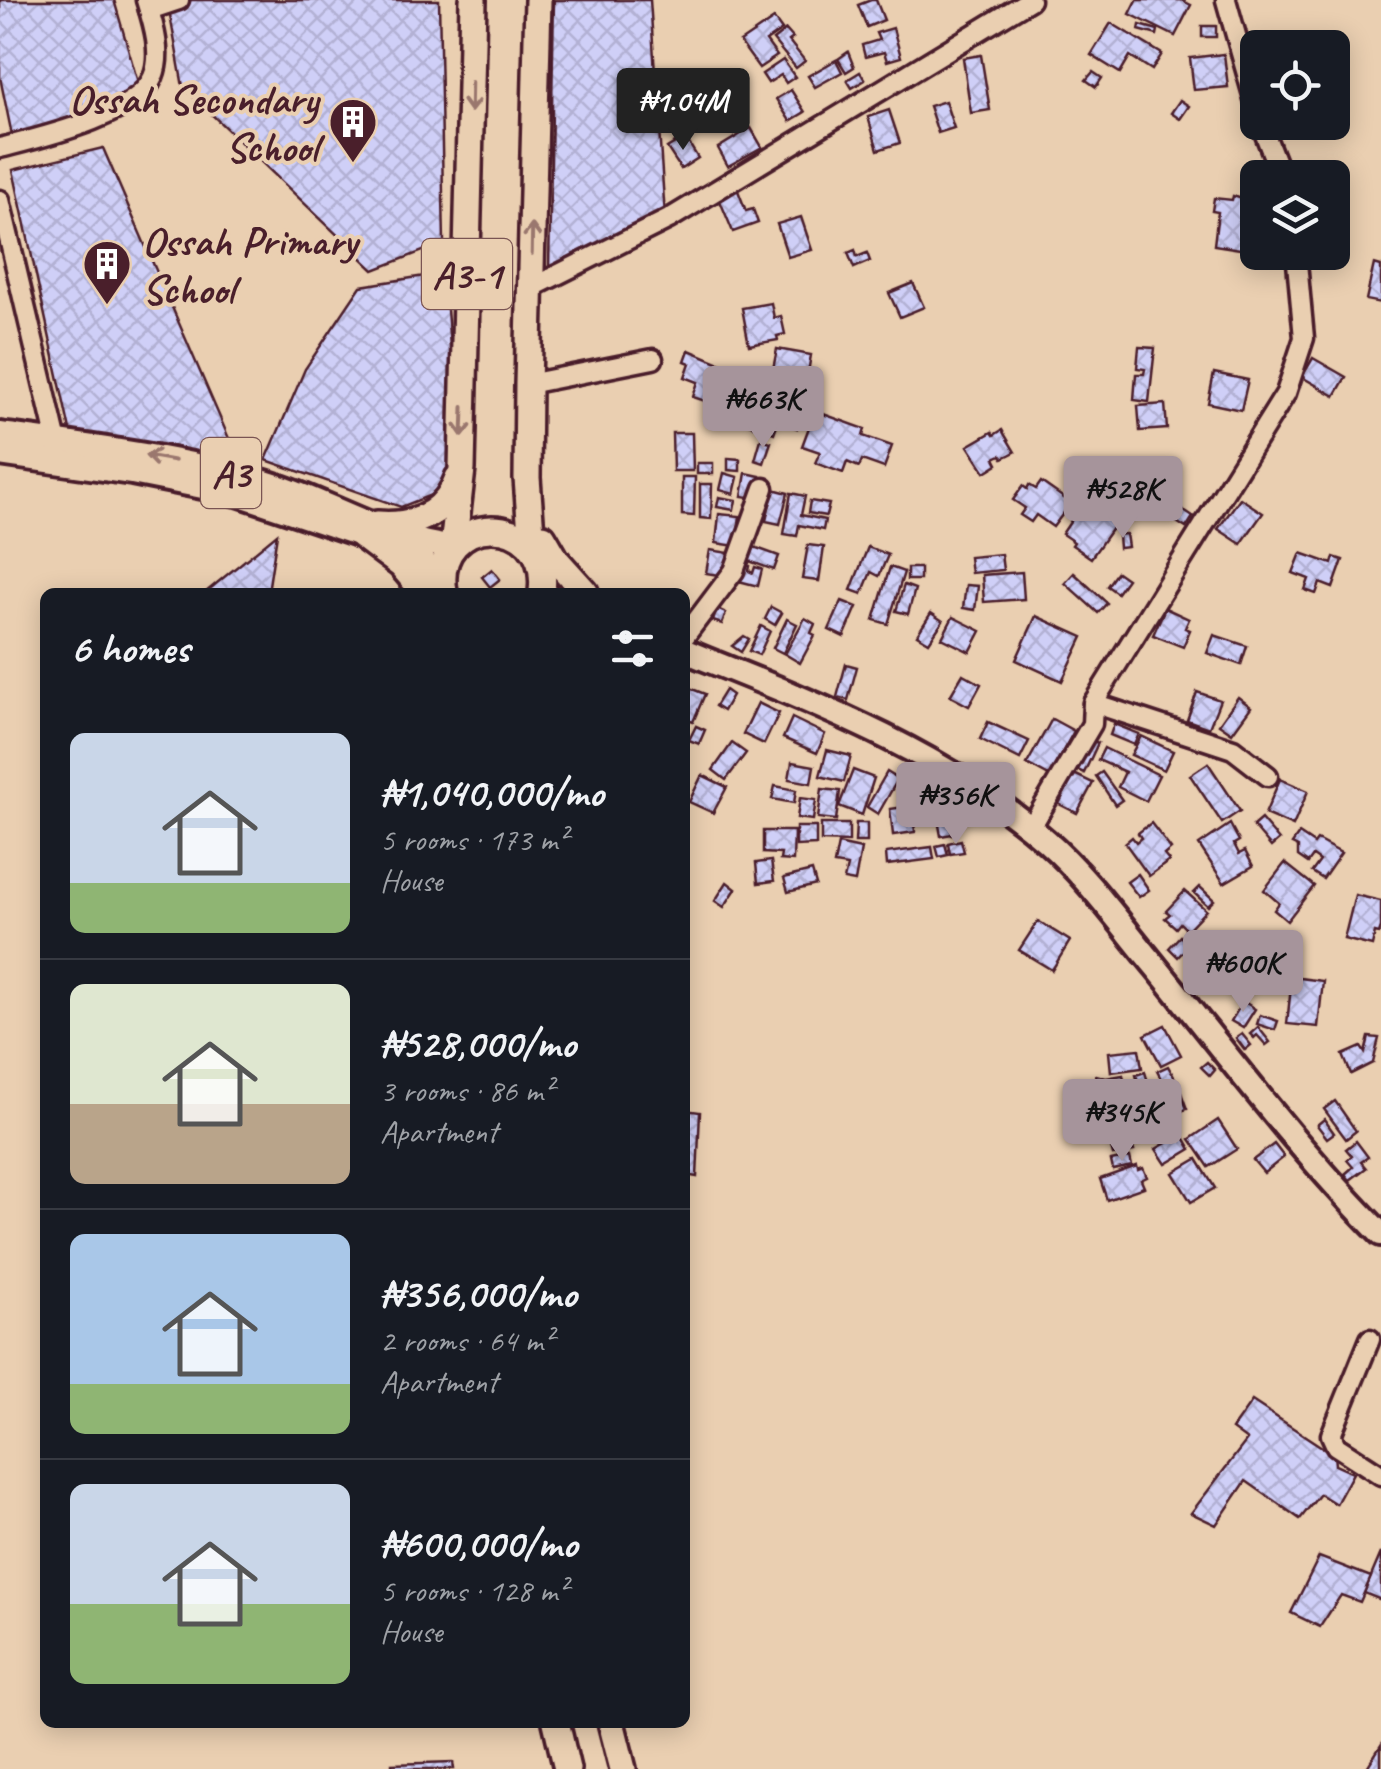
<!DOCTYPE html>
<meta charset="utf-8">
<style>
:root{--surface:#171b24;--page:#20242c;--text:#f1f3f6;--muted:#9ea1a6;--line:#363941;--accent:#a6949b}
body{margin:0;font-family:Caveat,sans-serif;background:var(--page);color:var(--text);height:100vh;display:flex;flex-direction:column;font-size:38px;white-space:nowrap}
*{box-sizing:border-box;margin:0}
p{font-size:32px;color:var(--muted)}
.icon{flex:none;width:55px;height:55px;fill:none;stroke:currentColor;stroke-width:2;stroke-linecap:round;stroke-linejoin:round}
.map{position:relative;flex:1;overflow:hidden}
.panel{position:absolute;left:40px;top:588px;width:650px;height:1140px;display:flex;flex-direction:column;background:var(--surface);border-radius:15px;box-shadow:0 5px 25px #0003}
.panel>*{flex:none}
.fabs{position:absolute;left:1240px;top:30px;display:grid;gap:20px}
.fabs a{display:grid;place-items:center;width:110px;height:110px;border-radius:15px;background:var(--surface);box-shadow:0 5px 25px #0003;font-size:50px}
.price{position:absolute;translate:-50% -85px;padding:0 22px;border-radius:10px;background:var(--accent);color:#111;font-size:32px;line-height:65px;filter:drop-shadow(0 2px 5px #0008)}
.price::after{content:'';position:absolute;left:50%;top:60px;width:30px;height:22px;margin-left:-15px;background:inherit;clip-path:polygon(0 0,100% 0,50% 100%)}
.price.current{background:#222;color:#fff}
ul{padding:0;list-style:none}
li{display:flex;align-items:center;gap:30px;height:250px;padding:0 30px}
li+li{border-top:2px solid var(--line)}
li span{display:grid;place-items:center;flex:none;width:280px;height:200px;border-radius:15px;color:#555}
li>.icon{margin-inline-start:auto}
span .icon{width:120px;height:120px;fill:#fffc;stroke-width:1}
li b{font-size:42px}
h2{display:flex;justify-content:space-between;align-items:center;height:120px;padding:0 30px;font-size:42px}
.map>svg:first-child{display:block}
.building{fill:url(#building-cross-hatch);stroke:#4a1f2b;stroke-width:2.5}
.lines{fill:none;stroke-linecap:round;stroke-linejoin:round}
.minor-casing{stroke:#4a1f2b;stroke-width:25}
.major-casing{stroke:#4a1f2b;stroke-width:30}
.highway-casing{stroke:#4a1f2b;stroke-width:32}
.minor{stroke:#eacfb1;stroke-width:18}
.major{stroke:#eacfb1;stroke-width:22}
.highway{stroke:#eacfb1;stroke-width:25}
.oneway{stroke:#9a776e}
.labels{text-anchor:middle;stroke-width:8;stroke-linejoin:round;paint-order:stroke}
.shield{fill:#eacfb1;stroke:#7a5453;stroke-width:2.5}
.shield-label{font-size:40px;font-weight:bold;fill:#4a1f2b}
.poi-label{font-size:42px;font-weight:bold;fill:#4a1f2b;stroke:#eacfb1;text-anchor:end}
</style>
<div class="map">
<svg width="1381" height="1769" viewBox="0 0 1381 1769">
<defs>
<pattern id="building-cross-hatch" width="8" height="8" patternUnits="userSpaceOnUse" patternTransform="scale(2.5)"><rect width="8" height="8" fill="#cfcff7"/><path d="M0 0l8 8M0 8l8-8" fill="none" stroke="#b3b1d4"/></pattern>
</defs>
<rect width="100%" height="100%" fill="#eacfb1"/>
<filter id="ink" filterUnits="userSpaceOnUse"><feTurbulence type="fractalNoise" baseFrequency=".01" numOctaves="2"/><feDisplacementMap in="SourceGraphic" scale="20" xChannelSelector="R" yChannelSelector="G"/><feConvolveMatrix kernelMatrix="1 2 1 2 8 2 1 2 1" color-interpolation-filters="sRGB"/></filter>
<g filter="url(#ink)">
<g class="building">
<polygon points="0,0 114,0 141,93 14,145 0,77"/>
<polygon points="192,0 439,0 444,243 374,270 183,87 168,4"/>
<polygon points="554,0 650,0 665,216 549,269"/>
<polygon points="871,0 876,0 884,20 867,27 858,5"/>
<polygon points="1137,0 1181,0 1191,5 1175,36 1130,14"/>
<polygon points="774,19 782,30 766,41 777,56 759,68 740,42"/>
<polygon points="1111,23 1162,54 1152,70 1130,56 1120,73 1091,55"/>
<polygon points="1140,25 1158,30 1157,35 1139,30"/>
<rect x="1202" y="26" width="14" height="11"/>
<polygon points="893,28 901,57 887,61 884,52 865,57 862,45 879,40 876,33"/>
<polygon points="786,30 793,38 789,41 805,61 796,68 773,40"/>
<polygon points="848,52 854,67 846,72 838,59"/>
<polygon points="1224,54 1228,87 1194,90 1190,58"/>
<polygon points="981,55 990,110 971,113 963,58"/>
<polygon points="783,60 795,77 786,83 781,75 768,83 762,74"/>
<polygon points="836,60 842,72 815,87 808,76"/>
<polygon points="860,72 865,80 852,88 847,80"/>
<polygon points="1093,72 1102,78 1096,87 1086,80"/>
<polygon points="791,90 805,112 790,121 776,99"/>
<polygon points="674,99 682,106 666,123 658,116"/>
<polygon points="1180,100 1189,106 1180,119 1171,113"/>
<polygon points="945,101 954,128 938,133 929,106"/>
<polygon points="889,110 900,143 878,150 868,117"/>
<polygon points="751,128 762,147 728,166 718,148"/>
<polygon points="685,137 698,158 681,169 667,148"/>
<polygon points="103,148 237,457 73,444 13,170"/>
<polygon points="737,188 746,211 753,209 758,223 733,232 718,196"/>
<polygon points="1233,196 1258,204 1247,250 1214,245 1218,212 1212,211 1214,198 1232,200"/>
<polygon points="801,217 812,250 788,257 777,224"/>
<polygon points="855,250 857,257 867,253 870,261 854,268 848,253"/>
<polygon points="1374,264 1381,266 1381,303 1366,300"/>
<polygon points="444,273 461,483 401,507 266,460 305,369 361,286"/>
<polygon points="913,283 924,307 900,317 889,293"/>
<polygon points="771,303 774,318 781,316 785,334 777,336 778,340 749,345 742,308"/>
<polygon points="1139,347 1155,348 1149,402 1134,400 1136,374 1144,374 1145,369 1137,368"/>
<polygon points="777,349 811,355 804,396 769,390"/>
<polygon points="689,350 727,366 717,405 693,397 698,382 685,377 690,363 685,361"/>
<polygon points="1313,358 1346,377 1335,396 1302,377"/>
<polygon points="1214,373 1248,380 1241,410 1208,403"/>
<polygon points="752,391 785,403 774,433 743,422 745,415 737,413 741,401 748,403"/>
<polygon points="795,403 805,407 797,428 787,424"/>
<polygon points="1165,404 1167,429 1140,431 1138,406"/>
<polygon points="815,411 865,429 863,436 892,446 884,468 862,460 859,467 847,462 843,473 815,463 820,452 802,446"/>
<polygon points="1002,430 1015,452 1003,458 1001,455 995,458 998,464 985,472 968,446 992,432 994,435"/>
<polygon points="672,433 692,433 693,471 673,471"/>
<polygon points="761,439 771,442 764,463 755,460"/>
<polygon points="728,458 740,459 740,471 728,470"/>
<rect x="697" y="463" width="16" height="11"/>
<polygon points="724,473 738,477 734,494 720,490"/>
<polygon points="746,473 760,476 757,498 742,496"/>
<polygon points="682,477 695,477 694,516 682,515"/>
<polygon points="1041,482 1071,503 1053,527 1036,515 1031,522 1020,515 1025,508 1013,500 1023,486 1027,489 1029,485 1036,489"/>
<polygon points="700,484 712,484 711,519 700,518"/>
<polygon points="773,489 788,493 780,524 766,521"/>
<polygon points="791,493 805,496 801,515 825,520 823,530 799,525 797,536 784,534"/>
<polygon points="1112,494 1127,499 1123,510 1109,506"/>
<polygon points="719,497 736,500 734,510 717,507"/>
<polygon points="1163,497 1193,517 1186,528 1155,508"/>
<polygon points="1240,498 1263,513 1241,544 1218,529"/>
<polygon points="810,501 829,504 826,516 808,513"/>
<polygon points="1083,503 1115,524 1091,558 1072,545 1074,542 1062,534"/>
<polygon points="719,514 740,516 736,546 716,543"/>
<polygon points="277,534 268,592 206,592"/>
<polygon points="1126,534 1128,547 1119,548 1118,535"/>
<polygon points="808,545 824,547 819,581 802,579"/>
<polygon points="754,547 779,556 774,570 749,561"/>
<polygon points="868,547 888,555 879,576 871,572 862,594 851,590"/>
<polygon points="710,550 729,553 725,576 706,573"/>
<polygon points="1301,553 1332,564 1334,557 1343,560 1333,588 1320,583 1316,594 1305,590 1309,579 1293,573"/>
<polygon points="1001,554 1003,570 971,573 969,557"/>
<polygon points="744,565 750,566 749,571 753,573 755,567 762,569 758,586 739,581"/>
<polygon points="890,567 904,572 888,624 874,620"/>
<rect x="907" y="568" width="13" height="12"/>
<polygon points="492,569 500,579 490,587 482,577"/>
<polygon points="1022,572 1024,599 984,602 982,575"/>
<polygon points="1117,572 1127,579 1117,593 1107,586"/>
<polygon points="1074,573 1107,603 1098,613 1065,583"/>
<polygon points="904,585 915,589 908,614 896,611"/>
<polygon points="966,585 978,586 975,610 963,608"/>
<polygon points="842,601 857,607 844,637 829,630"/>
<polygon points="771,607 782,613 775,625 765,619"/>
<polygon points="1165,608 1189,619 1185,628 1190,630 1183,647 1153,635"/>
<polygon points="717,609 726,613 722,624 713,621"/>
<polygon points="931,613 943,621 929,642 917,635"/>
<polygon points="1036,616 1083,637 1062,681 1016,660"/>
<polygon points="953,617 981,631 970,652 942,638"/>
<polygon points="805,618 815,624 811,633 815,635 800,663 785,654"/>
<polygon points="787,619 797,624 783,653 773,648"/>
<polygon points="761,626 770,631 759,655 749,651"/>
<polygon points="1214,635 1247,646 1241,665 1207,653"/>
<polygon points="744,636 749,639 741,652 732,646"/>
<polygon points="846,664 857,667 848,700 837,697"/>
<polygon points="963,674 981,684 969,706 950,696"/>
<polygon points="687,687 705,694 693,722 685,719"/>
<polygon points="725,690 732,695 723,711 715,706"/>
<polygon points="1197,692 1220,700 1209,728 1187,720"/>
<polygon points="1238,697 1251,707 1232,733 1219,724"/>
<polygon points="758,703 779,713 764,744 743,734"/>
<polygon points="792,718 825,734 817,753 783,738"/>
<polygon points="1052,719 1074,731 1049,776 1027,764"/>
<polygon points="988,722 1029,741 1020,759 980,739"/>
<polygon points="1114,724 1139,734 1134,745 1110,735"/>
<polygon points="696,726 705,730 699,744 689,740"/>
<polygon points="1141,736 1173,751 1164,770 1131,755"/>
<polygon points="1089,739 1098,743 1084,773 1075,769"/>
<polygon points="732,743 746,753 726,780 713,770"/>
<polygon points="1104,748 1159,775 1146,801 1118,787 1125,772 1098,760"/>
<polygon points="827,750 851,756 844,782 820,776"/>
<polygon points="792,762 814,766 811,783 789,779"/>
<polygon points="1208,763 1240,811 1222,823 1190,775"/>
<polygon points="853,770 874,778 862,815 839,806"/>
<polygon points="887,772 898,779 878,814 867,807"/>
<polygon points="1102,772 1122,800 1115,805 1096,776"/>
<polygon points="1074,774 1093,783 1077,813 1059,804"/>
<polygon points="702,775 727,787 713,813 689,802"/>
<polygon points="1280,779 1308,791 1293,826 1265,814"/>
<polygon points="775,786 796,790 794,803 772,799"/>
<polygon points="822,789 840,791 836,820 818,818"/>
<polygon points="800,798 816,800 813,820 797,818"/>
<polygon points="912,806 915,832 893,835 890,809"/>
<polygon points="949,812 952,834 941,836 937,814"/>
<polygon points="1261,819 1279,840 1271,847 1253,826"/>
<polygon points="856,823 867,823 867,842 855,842"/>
<polygon points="1151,823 1171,849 1164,855 1169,861 1149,876 1125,843 1132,837 1136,842 1141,838 1138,833"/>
<polygon points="821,824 849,824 849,842 821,841"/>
<polygon points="1230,824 1239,841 1234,844 1239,854 1245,851 1253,866 1224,883 1199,845"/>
<polygon points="796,827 816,827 816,845 796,846"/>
<polygon points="763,831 794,831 793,861 780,860 781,854 763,853"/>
<polygon points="1299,834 1314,844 1317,840 1341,853 1323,879 1312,872 1320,861 1313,856 1308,863 1298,856 1298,847 1292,844"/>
<polygon points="961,840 964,852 950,854 948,843"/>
<polygon points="838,844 861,849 855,882 844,880 847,866 834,864"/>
<polygon points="945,844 948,855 939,857 936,846"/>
<polygon points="932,847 934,859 887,865 886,853"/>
<polygon points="771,861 774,881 758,883 756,863"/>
<polygon points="1285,863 1314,886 1287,921 1274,910 1279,903 1264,890"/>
<polygon points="812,871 816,885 788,892 784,878"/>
<polygon points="1138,874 1149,890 1139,897 1127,882"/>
<polygon points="727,882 736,889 724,907 715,901"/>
<polygon points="1200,887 1214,900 1208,906 1194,893"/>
<polygon points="1185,891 1206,910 1187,930 1180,923 1176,928 1165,918 1170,914 1166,911"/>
<polygon points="1355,895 1381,901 1381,928 1379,934 1375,933 1372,946 1344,939"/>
<polygon points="1038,921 1070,941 1052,970 1019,950"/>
<polygon points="1180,936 1189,945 1178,957 1169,948"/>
<polygon points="1292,977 1323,981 1318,1027 1287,1024"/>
<polygon points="1243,1001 1255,1009 1243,1028 1231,1021"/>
<polygon points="1260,1015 1278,1021 1275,1030 1257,1024"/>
<polygon points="1165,1025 1181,1055 1161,1065 1145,1035"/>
<polygon points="1258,1027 1270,1042 1266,1045 1257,1035 1254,1038 1250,1034"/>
<polygon points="1242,1034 1251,1045 1245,1050 1236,1038"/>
<polygon points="1369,1037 1379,1038 1373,1063 1351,1074 1343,1055 1361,1047 1365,1053"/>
<polygon points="1139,1049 1142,1068 1111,1072 1109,1052"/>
<polygon points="1207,1062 1215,1070 1210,1076 1201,1067"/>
<polygon points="1168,1066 1177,1082 1166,1088 1157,1071"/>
<polygon points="1145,1072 1151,1092 1142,1095 1136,1075"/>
<polygon points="1096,1075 1106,1078 1123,1075 1126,1087 1107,1091 1102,1100 1092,1099"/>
<polygon points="1180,1090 1187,1109 1174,1114 1167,1095"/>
<polygon points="1155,1094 1162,1116 1152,1119 1145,1097"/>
<polygon points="1115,1096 1116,1107 1107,1108 1107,1097"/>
<polygon points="1335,1101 1356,1131 1346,1139 1324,1109"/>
<polygon points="1138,1109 1143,1121 1109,1135 1104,1123"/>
<polygon points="685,1110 700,1112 697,1177 685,1175"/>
<polygon points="1324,1119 1334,1133 1327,1138 1317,1125"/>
<polygon points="1218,1120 1237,1149 1209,1167 1190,1139"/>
<polygon points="1182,1134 1191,1149 1166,1164 1156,1149"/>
<polygon points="1131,1140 1134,1151 1113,1155 1110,1144"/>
<polygon points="1356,1141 1368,1157 1361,1162 1366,1168 1350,1180 1345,1174 1353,1167 1347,1160 1352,1156 1346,1149"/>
<polygon points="1274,1144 1284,1157 1264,1173 1253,1160"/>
<polygon points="1130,1157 1132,1166 1113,1170 1111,1161"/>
<polygon points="1197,1159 1215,1188 1191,1202 1173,1173"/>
<polygon points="1137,1166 1138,1170 1143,1168 1147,1177 1141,1180 1144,1187 1107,1200 1100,1179"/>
<polygon points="1252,1401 1334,1455 1335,1465 1353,1473 1336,1504 1320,1494 1300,1519 1246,1481 1216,1525 1191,1513 1247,1440 1232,1429"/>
<polygon points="1381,1553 1381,1600 1364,1593"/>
<polygon points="1319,1557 1371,1577 1360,1602 1341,1595 1320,1627 1291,1613"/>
<polygon points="1381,1745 1381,1769 1366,1769"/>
<polygon points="453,1762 454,1769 392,1769 392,1764"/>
</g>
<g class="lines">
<g class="minor-casing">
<g id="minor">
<polyline points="1226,0 1258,113"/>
<polyline points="149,10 179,0"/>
<polyline points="1260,122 1282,178"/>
<path d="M0,148C38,138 137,116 153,77C163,54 153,23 146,0"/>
<polyline points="0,200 57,442"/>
<polyline points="531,288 669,219 1030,0"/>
<polyline points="528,384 653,359"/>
<polyline points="685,636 734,571 764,488"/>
<polyline points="1093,703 1233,749 1268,776"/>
<polyline points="1030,829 1092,724 1093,703 1286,393 1304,338 1296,252"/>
<polyline points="1370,1339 1331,1435 1336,1446 1381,1475"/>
</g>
</g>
<g class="major-casing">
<g id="major">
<path d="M0,434C89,446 178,457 265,482C324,499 393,543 453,547"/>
<polyline points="0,454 132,473 238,494 394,546 419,558 442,578"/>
<path d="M685,651C810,701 943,751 1046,841C1088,878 1121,925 1156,967C1229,1057 1299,1151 1381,1234"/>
</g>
</g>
<g class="highway-casing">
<g id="highway">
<path d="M377,524C414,527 445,515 458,478"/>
<polyline points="361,535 401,565 424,592"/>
<polyline points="543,537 557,561 585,592"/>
<polyline points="453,547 462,469 473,0"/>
<polyline points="532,547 527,478 528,384 538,0"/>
<path d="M444,592C430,510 552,506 542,592"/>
<polyline points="556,1722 567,1769"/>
<polyline points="611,1722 623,1769"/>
</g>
</g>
<use href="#minor" class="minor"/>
<use href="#major" class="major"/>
<use href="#highway" class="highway"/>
</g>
<defs><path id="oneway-shaft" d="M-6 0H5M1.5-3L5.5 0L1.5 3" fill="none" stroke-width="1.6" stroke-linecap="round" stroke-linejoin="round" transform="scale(2.5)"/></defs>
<g class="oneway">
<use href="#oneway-shaft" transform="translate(471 97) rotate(91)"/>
<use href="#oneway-shaft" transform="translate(532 239) rotate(-89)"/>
<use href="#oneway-shaft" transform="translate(463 422) rotate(92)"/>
<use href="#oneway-shaft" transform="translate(160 458) rotate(-170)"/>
</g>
</g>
<defs>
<g id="building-pin" transform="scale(2.5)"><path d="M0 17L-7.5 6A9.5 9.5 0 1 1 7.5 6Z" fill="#4a1f2b" stroke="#eacfb1"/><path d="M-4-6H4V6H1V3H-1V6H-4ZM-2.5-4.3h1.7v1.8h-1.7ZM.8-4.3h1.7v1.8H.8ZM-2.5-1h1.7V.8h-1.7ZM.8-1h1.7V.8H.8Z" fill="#fff"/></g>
</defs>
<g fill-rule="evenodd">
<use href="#building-pin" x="353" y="122"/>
<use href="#building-pin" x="107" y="264"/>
</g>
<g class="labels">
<g class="shield">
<rect x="422" y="239" width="90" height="70" rx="8"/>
<rect x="201" y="438" width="60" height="70" rx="8"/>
</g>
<g class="shield-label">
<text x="467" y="288">A3-1</text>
<text x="231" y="487">A3</text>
</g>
<g class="poi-label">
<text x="318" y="113">Ossah Secondary<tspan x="318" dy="48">School</tspan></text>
<text x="142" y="255" text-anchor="start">Ossah Primary<tspan x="142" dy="48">School</tspan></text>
</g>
</g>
</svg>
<div class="fabs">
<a><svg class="icon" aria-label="locate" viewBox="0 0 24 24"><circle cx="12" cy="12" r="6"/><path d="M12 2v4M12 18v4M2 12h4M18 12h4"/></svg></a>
<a><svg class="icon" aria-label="layers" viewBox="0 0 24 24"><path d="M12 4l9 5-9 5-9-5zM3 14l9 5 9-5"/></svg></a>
</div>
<b class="price current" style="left:683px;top:153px">₦1.04M</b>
<b class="price" style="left:763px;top:451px">₦663K</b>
<b class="price" style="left:1123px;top:541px">₦528K</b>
<b class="price" style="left:956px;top:847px">₦356K</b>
<b class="price" style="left:1243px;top:1015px">₦600K</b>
<b class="price" style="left:1122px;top:1164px">₦345K</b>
<section class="panel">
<h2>6 homes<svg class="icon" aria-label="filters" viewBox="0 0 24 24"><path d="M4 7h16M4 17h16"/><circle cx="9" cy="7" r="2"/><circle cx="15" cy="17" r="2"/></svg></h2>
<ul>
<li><span style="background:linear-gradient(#c9d6e8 75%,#8fb573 0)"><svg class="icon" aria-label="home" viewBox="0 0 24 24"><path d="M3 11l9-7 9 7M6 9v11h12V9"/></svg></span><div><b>₦1,040,000/mo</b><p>5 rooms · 173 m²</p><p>House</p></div></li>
<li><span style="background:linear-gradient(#dfe7d0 60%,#b9a48a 0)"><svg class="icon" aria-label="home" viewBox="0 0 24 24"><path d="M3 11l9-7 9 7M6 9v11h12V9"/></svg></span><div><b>₦528,000/mo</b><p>3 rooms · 86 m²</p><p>Apartment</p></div></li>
<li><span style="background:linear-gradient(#a9c7e8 75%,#8fb573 0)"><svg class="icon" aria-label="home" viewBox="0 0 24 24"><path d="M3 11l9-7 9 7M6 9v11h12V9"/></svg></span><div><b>₦356,000/mo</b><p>2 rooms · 64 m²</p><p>Apartment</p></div></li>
<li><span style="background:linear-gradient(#c9d6e8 60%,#8fb573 0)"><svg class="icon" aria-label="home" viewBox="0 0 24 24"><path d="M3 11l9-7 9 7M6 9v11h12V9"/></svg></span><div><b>₦600,000/mo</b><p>5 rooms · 128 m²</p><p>House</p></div></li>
</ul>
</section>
</div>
